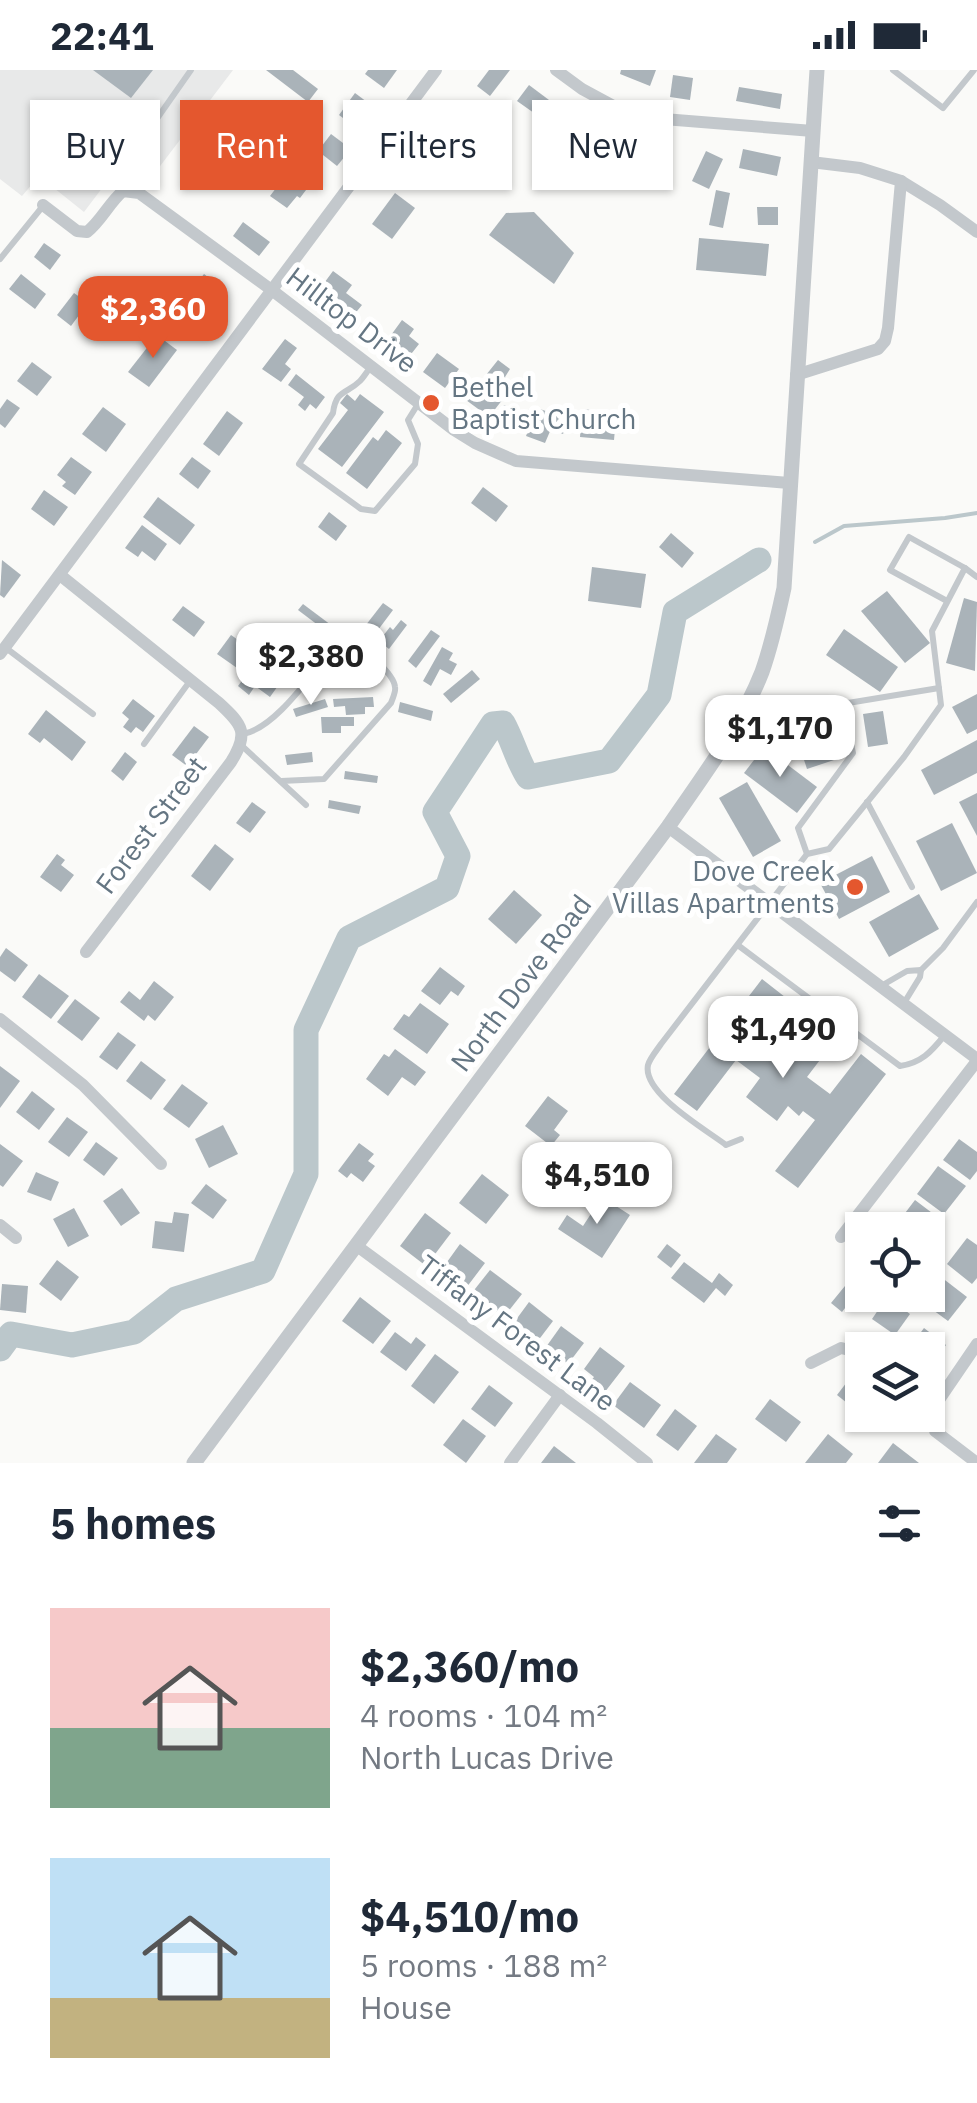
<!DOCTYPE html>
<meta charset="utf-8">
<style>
:root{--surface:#fff;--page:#f2f2f3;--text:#1f2937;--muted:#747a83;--accent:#e4572e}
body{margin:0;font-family:"IBM Plex Sans",sans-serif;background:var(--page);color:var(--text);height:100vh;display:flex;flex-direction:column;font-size:38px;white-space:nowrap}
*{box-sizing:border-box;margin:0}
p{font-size:32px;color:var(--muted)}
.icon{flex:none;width:55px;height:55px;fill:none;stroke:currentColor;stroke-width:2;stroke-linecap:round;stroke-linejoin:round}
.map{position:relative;height:1393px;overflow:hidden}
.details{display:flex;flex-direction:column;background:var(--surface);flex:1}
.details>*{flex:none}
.guide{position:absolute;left:30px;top:30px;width:918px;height:90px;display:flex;gap:20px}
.controls{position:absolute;left:845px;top:1142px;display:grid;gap:20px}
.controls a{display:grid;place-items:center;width:100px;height:100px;border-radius:0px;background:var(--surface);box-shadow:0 2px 8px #0004;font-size:50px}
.price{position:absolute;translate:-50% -85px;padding:0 22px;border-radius:20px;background:#fff;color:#222;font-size:32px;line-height:65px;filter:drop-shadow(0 2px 5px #0008)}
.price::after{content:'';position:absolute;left:50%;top:60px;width:30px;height:22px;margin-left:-15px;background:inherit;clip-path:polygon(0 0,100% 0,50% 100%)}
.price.current{background:var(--accent);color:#fff}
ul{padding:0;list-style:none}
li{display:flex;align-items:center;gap:30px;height:250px;padding:0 50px}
li span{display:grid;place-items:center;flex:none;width:280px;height:200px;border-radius:0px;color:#555}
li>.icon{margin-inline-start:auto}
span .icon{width:120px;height:120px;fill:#fffc;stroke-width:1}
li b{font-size:42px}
h2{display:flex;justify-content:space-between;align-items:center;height:120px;padding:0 50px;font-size:42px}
.pill{padding:0 35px;border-radius:0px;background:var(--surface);box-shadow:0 2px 8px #0004;font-size:35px;line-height:90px}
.pill.current{background:var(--accent);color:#fff}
.status{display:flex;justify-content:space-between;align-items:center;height:70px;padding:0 50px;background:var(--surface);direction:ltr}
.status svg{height:28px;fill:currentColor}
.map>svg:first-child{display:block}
.built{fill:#e8e9e9}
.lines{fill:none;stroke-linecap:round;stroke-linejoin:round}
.stream{stroke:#bbc7cb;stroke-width:4}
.river{stroke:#bbc7cb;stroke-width:25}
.building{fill:#aab3b9}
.service{stroke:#c3c8cc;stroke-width:6}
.minor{stroke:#c3c8cc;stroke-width:12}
.tertiary{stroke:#c3c8cc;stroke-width:15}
.poi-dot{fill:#e4572e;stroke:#fff;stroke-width:4}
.labels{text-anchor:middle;stroke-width:10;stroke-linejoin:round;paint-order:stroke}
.street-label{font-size:28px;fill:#657683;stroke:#fff}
.poi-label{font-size:28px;fill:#657683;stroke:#fff;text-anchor:start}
</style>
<div class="status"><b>22:41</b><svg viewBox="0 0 49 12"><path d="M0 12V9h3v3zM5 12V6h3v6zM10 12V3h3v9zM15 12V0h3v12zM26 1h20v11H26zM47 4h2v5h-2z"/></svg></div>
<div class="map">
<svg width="977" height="1393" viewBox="0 0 977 1393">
<rect width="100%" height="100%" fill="#fafaf8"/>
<polygon class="built" points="0,0 233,0 148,112 121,93 84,142 39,106 22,126 0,109"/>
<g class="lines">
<polyline class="stream" points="815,472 844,456 945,448 977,443"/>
<path class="river" d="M0,1279L11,1264L72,1275L134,1262L176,1229L263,1201L306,1104V960L349,868L447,818L458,786L435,742L493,654L503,653C513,671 517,690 528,707L609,691L659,625L675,542L759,490"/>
</g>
<g class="building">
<polygon points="93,0 153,0 131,28"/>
<polygon points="266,0 293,0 318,19 308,32"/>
<polygon points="368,0 397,0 384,18 365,4"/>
<polygon points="489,0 510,0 490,26 477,16"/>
<polygon points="621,0 656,0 650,16 620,4"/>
<polygon points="673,5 693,8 690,30 670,27"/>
<polygon points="529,15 553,33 541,48 517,31"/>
<polygon points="739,17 782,24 780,39 736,31"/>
<polygon points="355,23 371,35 355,57 339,45"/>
<polygon points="465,31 480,42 465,63 450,52"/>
<polygon points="211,38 226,49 202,81 187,70"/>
<polygon points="565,62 584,76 581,81 600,95 590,108 563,88 556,97 545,89"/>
<polygon points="331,64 351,79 337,96 318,81"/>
<polygon points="436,64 453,76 431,106 415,93"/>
<polygon points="743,79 781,87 777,106 739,98"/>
<polygon points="706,81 723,89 709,119 692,111"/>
<polygon points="289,101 309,116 300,128 297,126 287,138 270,126"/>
<polygon points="716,120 730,123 723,158 709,155"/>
<polygon points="395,123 415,138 392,169 372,154"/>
<polygon points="757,137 778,137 778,155 758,155"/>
<polygon points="534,142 574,183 554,214 489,165 506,143"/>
<polygon points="243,152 270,172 259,186 233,166"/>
<polygon points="699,168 769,174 766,206 696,200"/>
<polygon points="44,173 61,185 50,200 34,187"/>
<polygon points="333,201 352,215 346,223 362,235 353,246 319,220"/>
<polygon points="21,204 46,224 35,239 9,219"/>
<polygon points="204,204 226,221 203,252 180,235"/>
<polygon points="74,223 88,233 71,256 57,245"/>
<polygon points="402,250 414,259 409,266 419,274 408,288 386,272"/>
<polygon points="157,265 177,280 149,317 128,302"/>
<polygon points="285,269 297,278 285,294 291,299 281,312 262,299"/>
<polygon points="437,283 459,299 445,318 423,302"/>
<polygon points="498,290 510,299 505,307 514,315 489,347 466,330"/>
<polygon points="32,292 52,307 37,326 17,311"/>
<polygon points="296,304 325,327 316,339 310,334 305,341 298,335 304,327 288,315"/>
<polygon points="347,324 355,331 360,324 384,342 342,397 318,379 348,340 340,333"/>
<polygon points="7,329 20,338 5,358 0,354 0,339"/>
<polygon points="504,335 525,344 517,360 497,351"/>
<polygon points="103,337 126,354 106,382 82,364"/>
<polygon points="537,338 569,349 563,364 551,359 545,373 526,366"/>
<polygon points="582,339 600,341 599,347 616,348 614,370 580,367"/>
<polygon points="227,341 243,353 219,386 203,374"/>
<polygon points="386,360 402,373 367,419 346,403 373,367 378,371"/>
<polygon points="71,387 92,402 75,425 62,416 66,412 57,405"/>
<polygon points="192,387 211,401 198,419 179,404"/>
<polygon points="483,417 508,436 496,452 471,433"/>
<polygon points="44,420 68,437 54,456 31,439"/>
<polygon points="158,427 195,455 180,475 143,447"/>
<polygon points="329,442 347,456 336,471 318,457"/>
<polygon points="142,455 167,474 155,491 142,481 138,487 125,478"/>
<polygon points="671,463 694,483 682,498 659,477"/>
<polygon points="2,490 21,505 4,528 0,525"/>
<polygon points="592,497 646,504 641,538 588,531"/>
<polygon points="887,521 930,573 905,593 861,541"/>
<polygon points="964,528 977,532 975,601 946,593"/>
<polygon points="383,533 393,540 372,568 362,560"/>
<polygon points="303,534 335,558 331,565 298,540"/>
<polygon points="183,536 205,552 194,567 172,550"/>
<polygon points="401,550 407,555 389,579 379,571 390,557 393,560"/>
<polygon points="844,559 898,597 880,622 826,585"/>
<polygon points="431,560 440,566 416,598 408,591"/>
<polygon points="231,565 251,579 237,598 217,584"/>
<polygon points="288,567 312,586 306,593 282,575"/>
<polygon points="442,577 453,583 449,590 457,594 451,605 440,599 431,616 423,611"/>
<polygon points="262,584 271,591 264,601 280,613 270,627 255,616 249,625 238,616"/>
<polygon points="350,599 353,607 320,615 318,606"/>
<polygon points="472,600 480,609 451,633 443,624"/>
<polygon points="977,624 977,659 967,664 952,637"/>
<polygon points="373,627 374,637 365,637 365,644 346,645 345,636 334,637 333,629"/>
<polygon points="817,628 837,689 807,699 787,638"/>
<polygon points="133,629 155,646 143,662 136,657 131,663 123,657 129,649 122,643"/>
<polygon points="325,629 328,637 296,647 293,639"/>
<polygon points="400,632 433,641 431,651 398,642"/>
<polygon points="46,640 86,672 72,691 44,668 40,673 28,664"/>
<polygon points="883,641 888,674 868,677 863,644"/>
<polygon points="321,647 354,647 354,656 341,656 341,663 322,663"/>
<polygon points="194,656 209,667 187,696 172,685"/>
<polygon points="977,670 977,703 934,725 921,700"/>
<polygon points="764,677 817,717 797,743 744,703"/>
<polygon points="125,682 137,692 123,711 111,701"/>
<polygon points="312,682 313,692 287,695 285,685"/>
<polygon points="345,701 378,706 377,713 344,709"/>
<polygon points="747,712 781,771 753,787 719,728"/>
<polygon points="977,723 977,766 959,732"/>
<polygon points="329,730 361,736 359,744 328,738"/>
<polygon points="252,732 266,742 250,763 236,753"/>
<polygon points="952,753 977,803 941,821 916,771"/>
<polygon points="215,774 234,789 210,821 191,806"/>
<polygon points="57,784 65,790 61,795 74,805 61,822 40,807"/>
<polygon points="872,786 890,822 839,849 820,813"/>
<polygon points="514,820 542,845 516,874 488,849"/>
<polygon points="919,824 939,859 889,887 869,852"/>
<polygon points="6,878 28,895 15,912 0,901 0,887"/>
<polygon points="440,897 465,916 458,926 451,921 440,935 421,921"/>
<polygon points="39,904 69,926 51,949 22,927"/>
<polygon points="762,909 785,927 754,968 778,987 798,961 826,982 807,1007 830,1024 861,984 886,1004 798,1118 775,1101 815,1050 803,1041 799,1046 788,1036 777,1051 746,1027 760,1008 736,990 697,1041 674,1024"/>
<polygon points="154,911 174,927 155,951 148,945 144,951 120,932 129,921 140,930"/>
<polygon points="75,929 100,948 82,971 57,952"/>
<polygon points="420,933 449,954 427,984 393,959 404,944 409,947"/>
<polygon points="118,962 136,975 117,1000 99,987"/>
<polygon points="395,979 426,1002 415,1016 402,1007 388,1026 366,1009 384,984 389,987"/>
<polygon points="141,991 166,1010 151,1030 126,1011"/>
<polygon points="0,996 20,1011 0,1038"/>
<polygon points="182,1014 208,1033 189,1058 163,1039"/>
<polygon points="32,1021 55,1039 39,1060 16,1042"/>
<polygon points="548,1026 568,1041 554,1060 560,1065 551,1076 525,1056"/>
<polygon points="67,1047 88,1062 69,1087 48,1072"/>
<polygon points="223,1055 238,1084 209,1098 195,1069"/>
<polygon points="959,1069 977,1082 977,1101 970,1110 943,1090"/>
<polygon points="96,1072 118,1088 104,1106 83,1090"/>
<polygon points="359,1073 374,1084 368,1091 375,1096 363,1112 351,1103 347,1108 338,1101"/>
<polygon points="0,1074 23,1091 3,1117 0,1115"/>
<polygon points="938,1096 966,1116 944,1144 917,1124"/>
<polygon points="36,1102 59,1112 51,1131 27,1122"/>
<polygon points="482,1104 509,1125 486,1154 459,1133"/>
<polygon points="206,1114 227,1130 213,1149 191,1133"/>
<polygon points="122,1118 140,1143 121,1156 103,1131"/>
<polygon points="602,1127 630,1145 602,1188 558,1159 567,1145 583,1156"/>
<polygon points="915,1130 940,1149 928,1165 928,1160 911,1160 899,1151"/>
<polygon points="74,1138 89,1166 68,1177 53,1149"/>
<polygon points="174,1142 189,1144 184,1182 152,1178 155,1151 172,1153"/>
<polygon points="425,1143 451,1163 426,1196 400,1176"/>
<polygon points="967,1168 977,1175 977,1208 972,1214 947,1194"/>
<polygon points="460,1174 485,1193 463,1222 450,1212 453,1208 442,1199"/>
<polygon points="667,1174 681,1185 671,1198 657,1187"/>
<polygon points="57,1190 79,1207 61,1231 39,1214"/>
<polygon points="684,1192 712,1213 719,1203 733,1215 725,1226 716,1218 704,1233 671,1208"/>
<polygon points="490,1200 522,1224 503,1248 471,1224"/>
<polygon points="854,1205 862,1213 862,1225 875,1225 863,1240 851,1230 842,1242 831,1233"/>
<polygon points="941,1207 967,1227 948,1251 922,1232"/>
<polygon points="2,1214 28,1216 26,1243 0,1240"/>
<polygon points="360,1227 391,1251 373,1274 342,1251"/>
<polygon points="887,1227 910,1244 895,1265 872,1249"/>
<polygon points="529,1232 553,1251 534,1276 510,1258"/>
<polygon points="561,1256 584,1273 568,1294 546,1277"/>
<polygon points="924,1258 946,1275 932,1294 928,1290 928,1280 914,1280 910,1277"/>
<polygon points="395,1262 411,1274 416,1267 426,1275 406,1301 380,1282"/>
<polygon points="600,1277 625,1296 601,1327 587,1316 594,1307 584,1299"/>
<polygon points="435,1284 459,1302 434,1334 411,1316"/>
<polygon points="850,1308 862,1318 862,1334 857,1341 837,1325"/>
<polygon points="630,1312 661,1335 644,1358 613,1335"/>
<polygon points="489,1315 513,1333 495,1357 471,1339"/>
<polygon points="770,1329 801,1352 786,1372 755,1349"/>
<polygon points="675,1339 697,1356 678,1381 656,1365"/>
<polygon points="463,1349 486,1366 466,1393 443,1375"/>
<polygon points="716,1364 737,1379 727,1393 694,1393"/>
<polygon points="828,1364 853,1384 846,1393 805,1393"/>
<polygon points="893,1373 919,1393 878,1393"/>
<polygon points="554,1376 576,1393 541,1393"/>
</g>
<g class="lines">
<g class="service">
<polyline points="893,0 943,38 974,0"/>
<polyline points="123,121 121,100 191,0"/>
<polyline points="0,189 43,136"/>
<path d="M371,297C367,301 364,307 360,311C347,324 336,319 333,343L299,394L361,439L375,441L415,394L418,374L408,350L418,334"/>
<polyline points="947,531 890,500 909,467 965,498"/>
<polyline points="6,578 93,644"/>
<path d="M243,664C276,658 311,604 333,579C339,575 342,573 348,573C361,574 394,604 395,617C396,622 393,627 391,633L324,709L281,711"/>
<polyline points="144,674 190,611"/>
<polyline points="241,675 306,735"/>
<polyline points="867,732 912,817"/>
<polyline points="807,784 798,758 853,683 842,634 939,618"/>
<path d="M739,876L900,996C921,993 931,982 944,966"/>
<polyline points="921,900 943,878 977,832"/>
<polyline points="881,916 907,901 921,900 920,907 904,933"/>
<path d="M741,1069L726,1075C705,1059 642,1023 648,995C650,988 657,980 661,974L807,784L829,779L904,687L941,635L932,561L965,498L977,507"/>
</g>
<g class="minor">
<polyline points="556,0 582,19 619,39 651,48 813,61"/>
<polyline points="901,111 940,135 977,162"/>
<path d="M43,135L77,161L87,162C101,151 109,133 123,121L139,123L273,221L454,360L475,373L516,391L789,413"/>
<polyline points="796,305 878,279 885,271 888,258 901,111 860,98 811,92"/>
<path d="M60,505L219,633C243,655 249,663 231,692L86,882"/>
<polyline points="0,584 436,0"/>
<polyline points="668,757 977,989"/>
<polyline points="0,949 83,1015 161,1094"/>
<polyline points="0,1155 16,1168"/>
<polyline points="841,1167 977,991"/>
<polyline points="357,1176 597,1353 647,1393"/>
<polyline points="977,1274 934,1337 935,1361 977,1393"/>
<polyline points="811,1293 841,1278 862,1283"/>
<polyline points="510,1393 560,1325"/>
</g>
<path class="tertiary" d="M194,1393L668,757C702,707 740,658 762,602C772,574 778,546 784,518L817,0"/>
</g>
<g class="poi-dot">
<circle cx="431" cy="333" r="10"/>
<circle cx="855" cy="817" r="10"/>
</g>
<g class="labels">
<g class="street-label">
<text transform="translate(352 250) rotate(37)" y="10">Hilltop Drive</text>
<text transform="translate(151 755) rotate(-53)" y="10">Forest Street</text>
<text transform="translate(521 913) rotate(-53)" y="10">North Dove Road</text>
<text transform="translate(517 1263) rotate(37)" y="10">Tiffany Forest Lane</text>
</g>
<g class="poi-label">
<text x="451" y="327">Bethel<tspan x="451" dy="32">Baptist Church</tspan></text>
<text x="835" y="811" text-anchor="end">Dove Creek<tspan x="835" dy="32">Villas Apartments</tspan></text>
</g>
</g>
</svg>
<div class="controls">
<a><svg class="icon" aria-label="locate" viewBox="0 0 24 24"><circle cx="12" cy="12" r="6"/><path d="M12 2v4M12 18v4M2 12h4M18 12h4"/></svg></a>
<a><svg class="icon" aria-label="layers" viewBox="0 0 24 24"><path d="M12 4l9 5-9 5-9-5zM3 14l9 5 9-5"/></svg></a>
</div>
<b class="price current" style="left:153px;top:291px">$2,360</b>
<b class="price" style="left:311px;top:638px">$2,380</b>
<b class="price" style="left:780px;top:710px">$1,170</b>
<b class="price" style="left:783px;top:1011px">$1,490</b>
<b class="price" style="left:597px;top:1157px">$4,510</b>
<div class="guide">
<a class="pill">Buy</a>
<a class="pill current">Rent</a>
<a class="pill">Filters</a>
<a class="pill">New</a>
</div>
</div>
<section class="details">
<h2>5 homes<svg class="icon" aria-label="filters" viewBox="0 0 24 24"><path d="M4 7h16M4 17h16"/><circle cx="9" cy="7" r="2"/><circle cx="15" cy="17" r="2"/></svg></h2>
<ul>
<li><span style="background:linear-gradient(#f6c9c9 60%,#7fa58c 0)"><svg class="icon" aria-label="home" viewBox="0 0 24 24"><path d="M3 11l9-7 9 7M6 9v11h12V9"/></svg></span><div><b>$2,360/mo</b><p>4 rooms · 104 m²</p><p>North Lucas Drive</p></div></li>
<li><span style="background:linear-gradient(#bfe0f5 70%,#c2b280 0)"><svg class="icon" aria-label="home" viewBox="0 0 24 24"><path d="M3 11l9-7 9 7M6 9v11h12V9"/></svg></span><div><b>$4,510/mo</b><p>5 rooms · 188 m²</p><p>House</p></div></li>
</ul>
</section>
